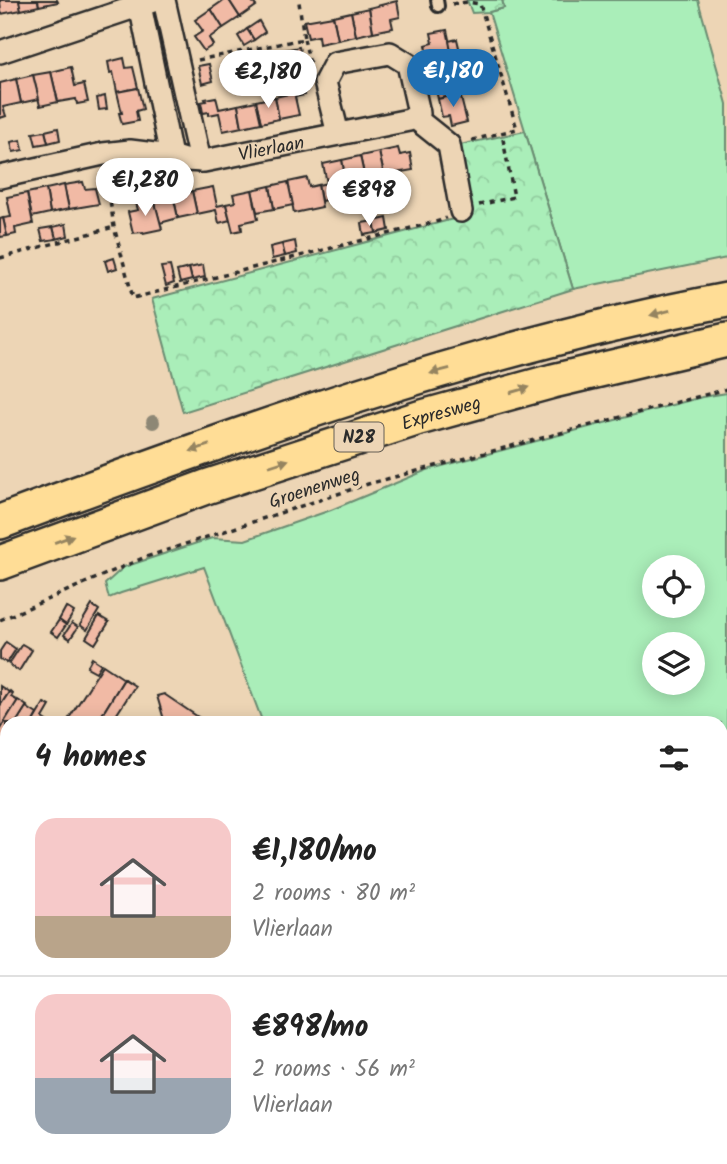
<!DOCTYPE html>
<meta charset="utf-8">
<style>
:root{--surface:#fff;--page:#f6f6f6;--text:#222;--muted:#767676;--line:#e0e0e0;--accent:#1f6fb2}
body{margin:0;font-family:Kalam,sans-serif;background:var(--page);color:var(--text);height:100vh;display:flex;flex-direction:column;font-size:26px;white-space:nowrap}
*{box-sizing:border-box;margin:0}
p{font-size:23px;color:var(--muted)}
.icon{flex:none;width:38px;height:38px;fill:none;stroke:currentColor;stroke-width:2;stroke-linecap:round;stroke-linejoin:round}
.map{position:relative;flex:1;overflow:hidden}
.panel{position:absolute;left:0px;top:716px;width:728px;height:450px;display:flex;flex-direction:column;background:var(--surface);border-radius:21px 21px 0 0;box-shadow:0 4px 18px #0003}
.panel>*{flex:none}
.controls{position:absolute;left:642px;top:555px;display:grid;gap:14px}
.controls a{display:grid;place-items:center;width:63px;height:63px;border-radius:50%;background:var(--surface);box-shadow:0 4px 18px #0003;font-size:35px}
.price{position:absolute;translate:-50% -60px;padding:0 16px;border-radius:24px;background:#fff;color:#222;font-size:23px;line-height:46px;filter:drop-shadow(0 2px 4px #0008)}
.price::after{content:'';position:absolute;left:50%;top:42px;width:21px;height:16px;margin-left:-10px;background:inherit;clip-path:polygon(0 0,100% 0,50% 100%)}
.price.active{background:var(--accent);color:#fff}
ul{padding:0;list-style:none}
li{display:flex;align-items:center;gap:21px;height:175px;padding:0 35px}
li+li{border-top:2px solid var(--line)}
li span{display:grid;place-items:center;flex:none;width:196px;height:140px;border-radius:21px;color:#555}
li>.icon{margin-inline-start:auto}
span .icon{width:84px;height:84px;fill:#fffc;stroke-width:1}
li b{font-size:30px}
h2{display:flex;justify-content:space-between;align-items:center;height:84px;padding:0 35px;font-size:30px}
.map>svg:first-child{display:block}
.grass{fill:#aaeeb9;stroke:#6a8c72;stroke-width:2;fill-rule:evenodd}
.forest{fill:url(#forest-crowns);stroke:#6a8c72;stroke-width:2}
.building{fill:#f1baa5;stroke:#2b2b2b;stroke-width:2}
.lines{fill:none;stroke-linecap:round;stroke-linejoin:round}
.service-casing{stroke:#2b2b2b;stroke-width:16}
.minor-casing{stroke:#2b2b2b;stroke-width:26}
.secondary-casing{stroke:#2b2b2b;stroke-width:33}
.trunk-casing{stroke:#2b2b2b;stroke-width:38}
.path{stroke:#2b2b2b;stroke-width:3.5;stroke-dasharray:5 5;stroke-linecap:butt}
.service{stroke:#edd5b5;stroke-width:10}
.minor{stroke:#edd5b5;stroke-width:21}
.secondary{stroke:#edd5b5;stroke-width:28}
.trunk{stroke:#ffdd96;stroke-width:33}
.tree{fill:#8d8775}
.oneway{fill:#958460}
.labels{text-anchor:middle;stroke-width:7;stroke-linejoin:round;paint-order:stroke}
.shield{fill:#edd5b5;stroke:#655e54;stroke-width:2}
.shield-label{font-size:18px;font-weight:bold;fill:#2b2b2b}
.street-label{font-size:19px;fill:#2b2b2b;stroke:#edd5b5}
</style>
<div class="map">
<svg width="727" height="1164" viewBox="0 0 727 1164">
<defs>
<pattern id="forest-crowns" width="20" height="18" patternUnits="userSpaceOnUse" patternTransform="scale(1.75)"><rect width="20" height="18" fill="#aaeeb9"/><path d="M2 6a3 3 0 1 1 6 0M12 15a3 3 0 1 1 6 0" fill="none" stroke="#92cc9f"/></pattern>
</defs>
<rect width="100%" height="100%" fill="#edd5b5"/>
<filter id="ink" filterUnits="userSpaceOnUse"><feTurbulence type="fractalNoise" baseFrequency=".0143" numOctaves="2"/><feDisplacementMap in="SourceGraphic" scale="14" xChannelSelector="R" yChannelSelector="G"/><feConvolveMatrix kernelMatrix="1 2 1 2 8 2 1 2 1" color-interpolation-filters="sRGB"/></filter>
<g filter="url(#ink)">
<g class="grass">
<polygon points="502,0 698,0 727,104 727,258 573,289 489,12 504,8"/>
<path d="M727,393V1164H642L633,1159L721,1158V723H263L204,567L121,593L109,598L105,584L124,567L212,538L245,540L331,510L427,470L702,397ZM654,567H693V606H654ZM654,644H693V682H654Z"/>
</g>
<g class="forest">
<polygon points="467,0 502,0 504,8 489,12 472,13"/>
<polygon points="525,131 573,289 183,412 152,299 472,214 455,146"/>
</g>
<g class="building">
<polygon points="0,0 19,0 21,10 1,14"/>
<polygon points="19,0 38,0 39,6 21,10"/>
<polygon points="38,0 57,0 58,2 39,6"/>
<polygon points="224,0 229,0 240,17 223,28 211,9"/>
<polygon points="229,0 251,0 256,6 240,17"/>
<polygon points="397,1 400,17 391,19 393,28 373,32 369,8"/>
<polygon points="369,8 373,32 356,36 351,12"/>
<polygon points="211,9 223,28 209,38 213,45 204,51 194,37 203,31 195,20"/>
<polygon points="351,12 356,36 338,40 333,16"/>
<polygon points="333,16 338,40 319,44 318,36 308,38 304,21"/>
<polygon points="259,21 265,32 254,40 247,29"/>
<polygon points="247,29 254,40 244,46 238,36"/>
<polygon points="447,30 453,58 430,63 426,45 433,43 431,33"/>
<polygon points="457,39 461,56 452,57 449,41"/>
<polygon points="299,47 302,58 288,61 285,50"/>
<polygon points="259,54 262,65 249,68 247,56"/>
<polygon points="247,56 249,68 237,70 234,59"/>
<polygon points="491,56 494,68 481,71 479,59"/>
<polygon points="124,58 126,68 133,67 138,88 117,92 113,72 110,73 108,62"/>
<polygon points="453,58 457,76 434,81 430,63"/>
<polygon points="209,64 213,81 202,84 198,66"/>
<polygon points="71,67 75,86 84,84 88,102 77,104 76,99 58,102 51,72"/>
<polygon points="494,68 496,81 484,83 481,71"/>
<polygon points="51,72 58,102 40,106 33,75"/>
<polygon points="33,75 39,99 21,103 16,79"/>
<polygon points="457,76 460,94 438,99 434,81"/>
<polygon points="301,78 305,95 295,97 299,115 279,119 275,97 293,93 290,81"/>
<polygon points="16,79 21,103 3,107 6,116 0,118 0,83"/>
<polygon points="138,88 143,109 136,111 138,121 122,124 119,113 122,113 117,92"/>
<polygon points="460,94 467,122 451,126 449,116 442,117 438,99"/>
<polygon points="105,96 107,109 99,110 97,98"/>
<polygon points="216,97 219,109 238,105 242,127 223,131 219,113 209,115 209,112 203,113 201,102 206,101 205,99"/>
<polygon points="275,97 279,119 261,123 256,101"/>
<polygon points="256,101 261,123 242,127 238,105"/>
<polygon points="58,128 60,140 48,143 45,131"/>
<polygon points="45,131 48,143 36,145 33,133"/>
<polygon points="21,140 23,150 13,152 11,142"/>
<polygon points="398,148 400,155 410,153 413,170 384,175 379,152"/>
<polygon points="379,152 384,175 365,179 360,156"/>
<polygon points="360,156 365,179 346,182 342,160"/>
<polygon points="342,160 346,182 329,186 331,199 321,201 318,185 327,183 323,164"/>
<polygon points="307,178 309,187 318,185 322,207 294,213 288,182"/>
<polygon points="83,182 85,189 95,188 99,204 69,209 64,185"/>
<polygon points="288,182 293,205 274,209 270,186"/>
<polygon points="64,185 69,209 50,213 46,189"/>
<polygon points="270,186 274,209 257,212 252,190"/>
<polygon points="213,187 217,206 226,204 230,220 219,223 216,210 197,214 192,191"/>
<polygon points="46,189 50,213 32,217 27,193"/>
<polygon points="252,190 258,219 241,223 242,230 233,232 226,204 235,202 233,194"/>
<polygon points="192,191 197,214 178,218 173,195"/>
<polygon points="27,193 33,224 15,228 16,234 7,236 3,218 11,217 7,197"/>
<polygon points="173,195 178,218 160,223 154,199"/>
<polygon points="154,199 162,229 143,233 143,232 133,233 128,212 138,210 136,203"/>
<polygon points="3,218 7,236 0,237 0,219"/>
<polygon points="387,218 389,230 376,233 374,221"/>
<polygon points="374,221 376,233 364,235 362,223"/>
<polygon points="66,224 68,236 56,239 53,227"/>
<polygon points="53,227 56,239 43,241 40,229"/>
<polygon points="295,241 297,253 285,256 282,244"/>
<polygon points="282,244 285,256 272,259 270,247"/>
<polygon points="114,258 117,268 108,271 105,261"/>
<polygon points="203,265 205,277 192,280 189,268"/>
<polygon points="170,266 174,283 166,286 161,267"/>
<polygon points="189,268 192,280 180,283 177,271"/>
<polygon points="92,605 99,610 87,630 80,625"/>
<polygon points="66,607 74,612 66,625 59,620"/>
<polygon points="99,616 109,622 95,644 86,638"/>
<polygon points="59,620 66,625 58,637 51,632"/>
<polygon points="72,623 78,627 70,639 64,635"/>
<polygon points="6,642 16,649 7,663 0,659 0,651"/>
<polygon points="22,644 32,650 19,671 9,664"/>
<polygon points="92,658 101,664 96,672 87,667"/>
<polygon points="103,665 124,679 97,723 66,723"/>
<polygon points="124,679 135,686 111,723 97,723"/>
<polygon points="0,686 9,692 0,706"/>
<polygon points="10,691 13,694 11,697 18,701 0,729 0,706"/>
<polygon points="164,694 207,723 165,723 157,696"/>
<polygon points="18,700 27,706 16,723 7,723 7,738 0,749 0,729"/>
<polygon points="44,703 50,706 43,718 50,723 32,723"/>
<polygon points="26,707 37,714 32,723 16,723"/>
<polygon points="7,738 7,758 0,754 0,749"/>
<polygon points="0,858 7,863 7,889 5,892 0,888"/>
<polygon points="721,1018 727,1042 727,1045 721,1046"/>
<polygon points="0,1022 7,1038 7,1040 0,1043"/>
<polygon points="6,1041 7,1061 0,1063 0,1043"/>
<polygon points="7,1086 7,1114 0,1117 0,1089"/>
<polygon points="7,1114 7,1142 6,1143 0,1130 0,1117"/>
<polygon points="12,1158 53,1158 54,1160 45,1164 14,1164"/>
<polygon points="353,1158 389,1158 376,1164 352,1164 351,1161 354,1160"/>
<polygon points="423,1158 437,1158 439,1164 410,1164"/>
</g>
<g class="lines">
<g class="service-casing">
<polyline id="service" points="437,0 438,6"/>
</g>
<g class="minor-casing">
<g id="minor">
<polyline points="164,0 200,161"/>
<polyline points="140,5 171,156"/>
<polyline points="0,52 156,0"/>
<polyline points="338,134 325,82 335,63 390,53 408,64 419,113 414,117"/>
<path id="s1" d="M0,177L103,154L130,151L171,156L184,160L204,161L409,120L414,117L449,145L461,211"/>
</g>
</g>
<g class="secondary-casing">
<g id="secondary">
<polyline points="0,795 7,799"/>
<polyline points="567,1158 576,1164"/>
</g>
</g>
<g class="trunk-casing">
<g id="trunk">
<path d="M0,522C237,433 478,347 727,300"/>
<path id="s2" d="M0,563L206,487L419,418L553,381L727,340"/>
</g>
</g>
<g class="path">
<polyline points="452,4 467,2 480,4 517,129 468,141"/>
<polyline points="304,39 309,60 312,64"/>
<polyline points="198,60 304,39 299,2 301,0"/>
<polyline points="106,173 114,227 133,298 439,221 446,218"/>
<polyline points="479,205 514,197 502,134"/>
<polyline points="0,258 114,227"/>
<polyline points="0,620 143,558 368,484 727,389"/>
<polyline points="0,763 7,767"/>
<polyline points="721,801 727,778"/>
<polyline points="721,809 727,835"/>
<polyline points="620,1158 629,1164"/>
</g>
<use href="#service" class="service"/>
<use href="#minor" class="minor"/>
<use href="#secondary" class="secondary"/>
<use href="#trunk" class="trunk"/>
</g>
<circle class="tree" cx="153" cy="422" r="7"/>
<defs><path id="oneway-solid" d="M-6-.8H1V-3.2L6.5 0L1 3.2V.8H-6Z" transform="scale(1.75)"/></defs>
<g class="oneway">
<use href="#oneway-solid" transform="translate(660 313) rotate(166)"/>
<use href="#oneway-solid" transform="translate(440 371) rotate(165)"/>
<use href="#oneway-solid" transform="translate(520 390) rotate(-16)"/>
<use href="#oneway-solid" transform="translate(200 448) rotate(161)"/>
<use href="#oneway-solid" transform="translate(279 463) rotate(-18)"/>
<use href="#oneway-solid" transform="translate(64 539) rotate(-20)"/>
</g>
</g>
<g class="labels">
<rect class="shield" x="334.5" y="422.5" width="49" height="29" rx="5"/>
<g class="shield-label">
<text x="359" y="443">N28</text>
</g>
<g class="street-label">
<text dy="7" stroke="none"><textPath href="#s1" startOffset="276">Vlierlaan</textPath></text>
<text dy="7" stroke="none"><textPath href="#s2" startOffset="466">Expresweg</textPath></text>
<text transform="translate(314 487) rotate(-18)" y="7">Groenenweg</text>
</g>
</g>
</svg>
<div class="controls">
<a><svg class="icon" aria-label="locate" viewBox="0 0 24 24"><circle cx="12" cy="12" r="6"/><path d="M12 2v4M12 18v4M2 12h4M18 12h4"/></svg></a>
<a><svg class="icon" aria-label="layers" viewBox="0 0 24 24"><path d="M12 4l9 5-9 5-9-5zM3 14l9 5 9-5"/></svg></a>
</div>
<b class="price active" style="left:453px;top:109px">€1,180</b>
<b class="price" style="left:268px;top:110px">€2,180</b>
<b class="price" style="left:145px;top:218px">€1,280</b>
<b class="price" style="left:369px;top:228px">€898</b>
<section class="panel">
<h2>4 homes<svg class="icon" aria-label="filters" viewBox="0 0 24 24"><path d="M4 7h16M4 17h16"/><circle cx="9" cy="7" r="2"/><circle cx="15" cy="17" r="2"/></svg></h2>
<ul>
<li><span style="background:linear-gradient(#f6c9c9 70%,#b9a48a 0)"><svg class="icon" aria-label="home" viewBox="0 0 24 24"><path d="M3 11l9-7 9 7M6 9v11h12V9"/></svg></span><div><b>€1,180/mo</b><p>2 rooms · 80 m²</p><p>Vlierlaan</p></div></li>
<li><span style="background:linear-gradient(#f6c9c9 60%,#9aa5b1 0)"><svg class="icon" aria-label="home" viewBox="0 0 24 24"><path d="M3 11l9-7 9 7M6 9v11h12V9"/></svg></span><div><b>€898/mo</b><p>2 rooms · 56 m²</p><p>Vlierlaan</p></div></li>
</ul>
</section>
</div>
